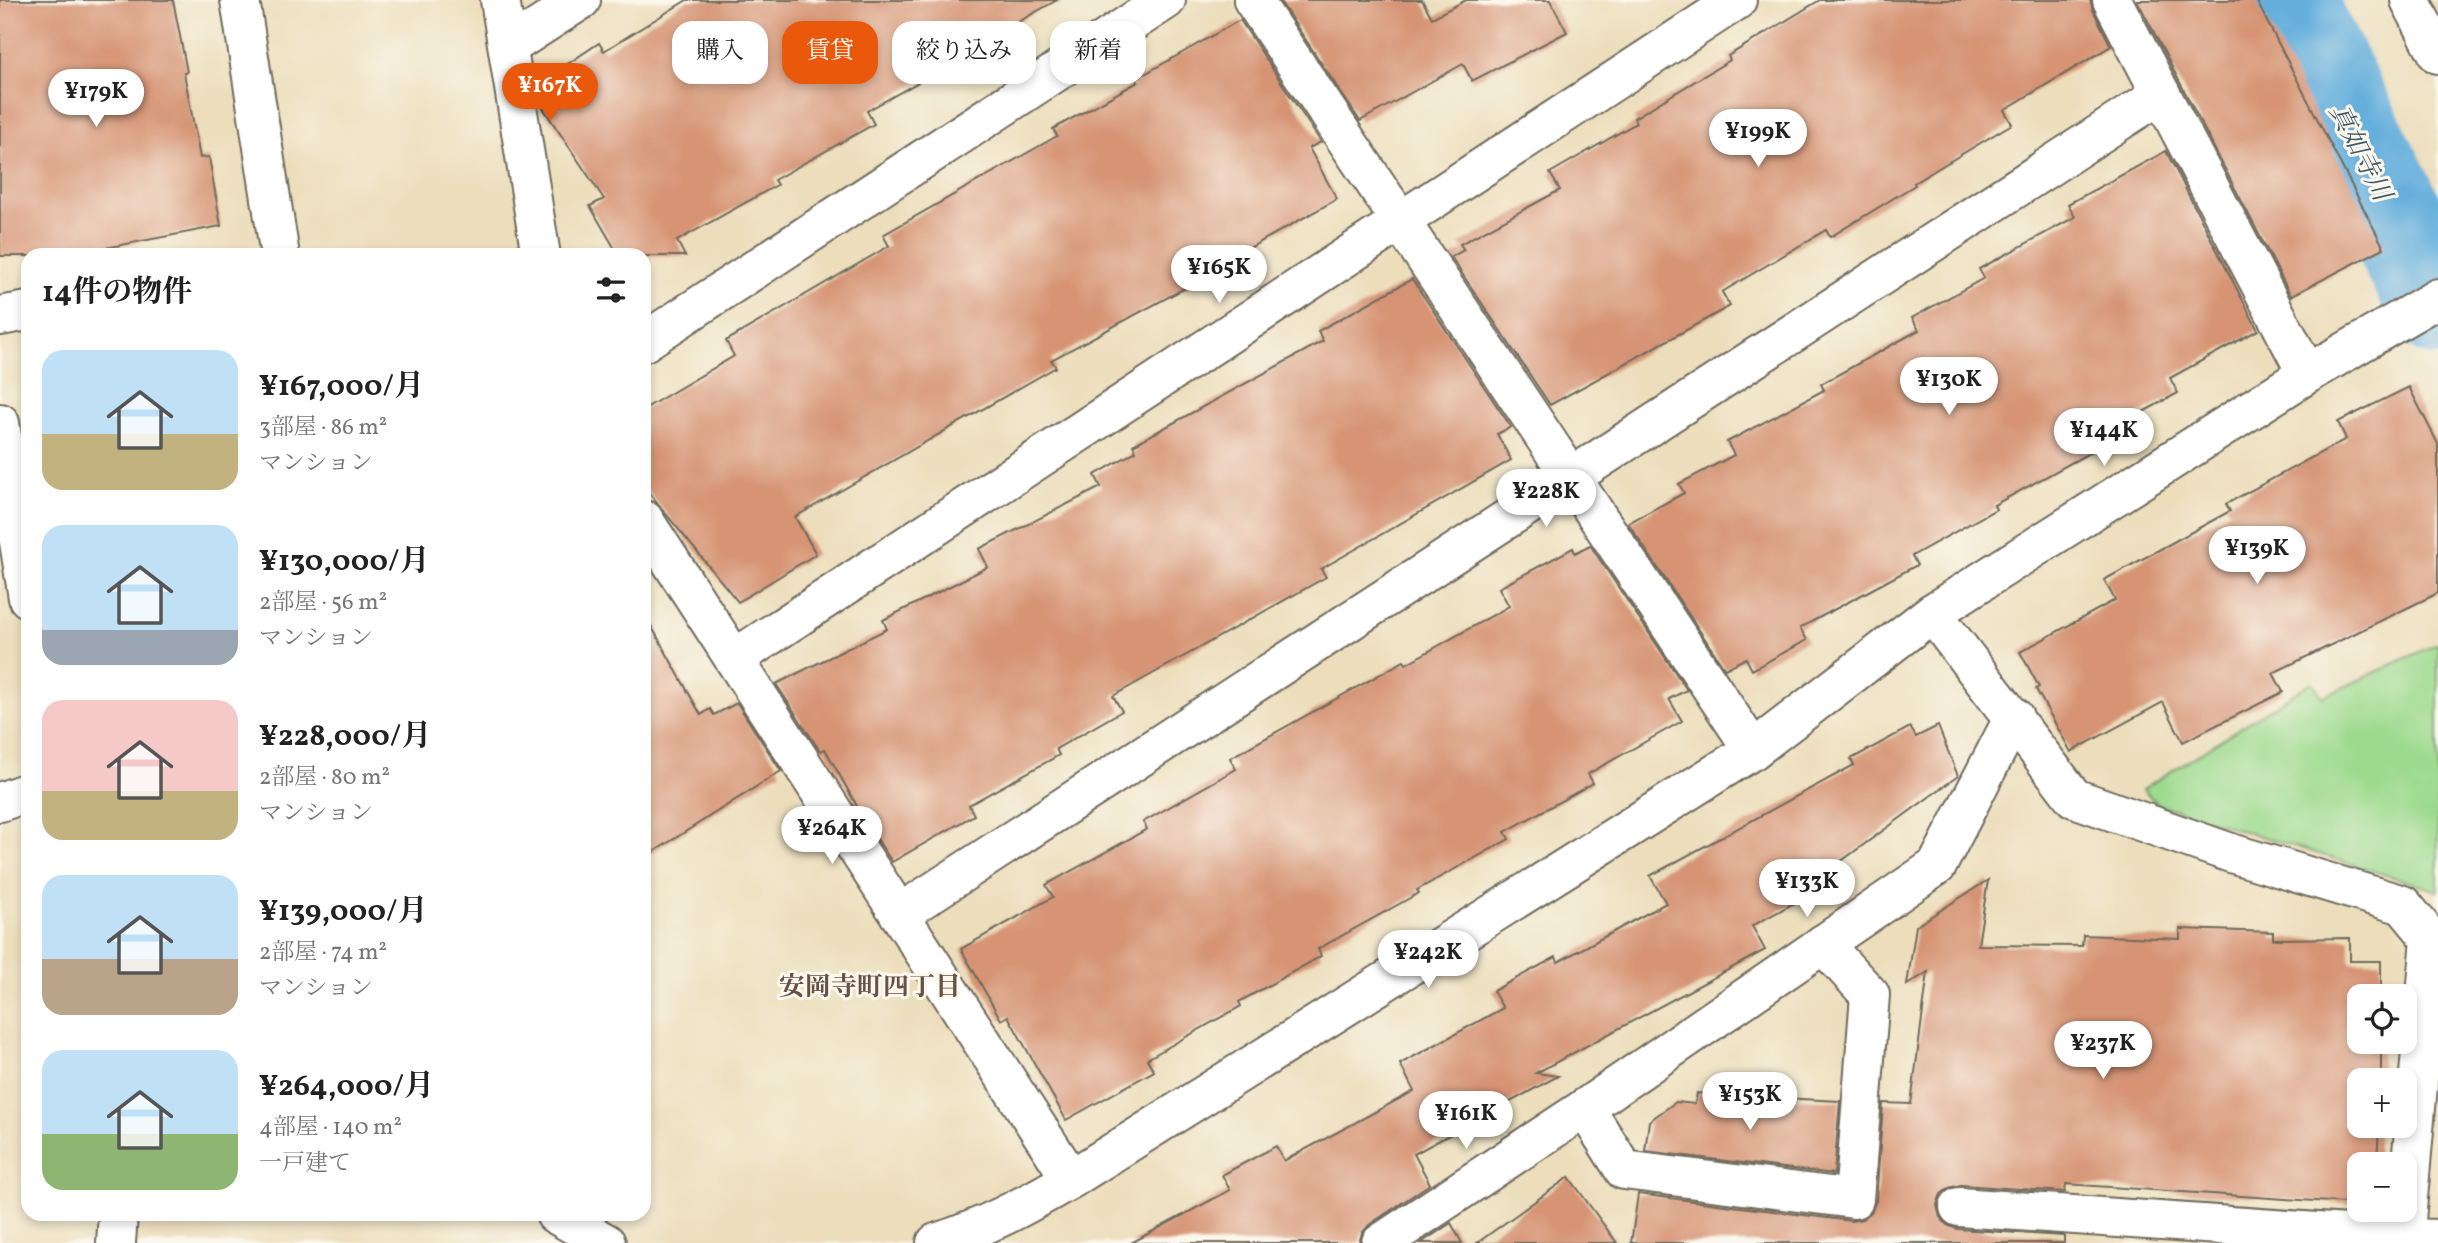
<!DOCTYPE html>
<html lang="ja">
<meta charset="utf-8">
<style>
:root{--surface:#fff;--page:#f2f2f2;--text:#222;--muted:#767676;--accent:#ea580c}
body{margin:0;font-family:Vollkorn,"Noto Serif JP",serif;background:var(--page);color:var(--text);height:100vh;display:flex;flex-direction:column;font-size:26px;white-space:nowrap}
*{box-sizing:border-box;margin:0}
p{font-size:23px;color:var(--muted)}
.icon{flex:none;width:38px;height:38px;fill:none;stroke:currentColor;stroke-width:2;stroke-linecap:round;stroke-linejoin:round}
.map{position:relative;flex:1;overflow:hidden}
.panel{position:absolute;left:21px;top:248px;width:630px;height:973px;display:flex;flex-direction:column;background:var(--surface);border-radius:21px;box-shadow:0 4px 10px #0003}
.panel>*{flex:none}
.top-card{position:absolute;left:672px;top:21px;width:665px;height:63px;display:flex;gap:14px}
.fabs{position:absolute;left:2347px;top:984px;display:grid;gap:14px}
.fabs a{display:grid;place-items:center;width:70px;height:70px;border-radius:14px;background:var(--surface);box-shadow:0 4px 10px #0003;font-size:35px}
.price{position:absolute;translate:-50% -60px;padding:0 16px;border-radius:24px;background:#fff;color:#222;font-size:23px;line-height:46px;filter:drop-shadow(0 2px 4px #0008)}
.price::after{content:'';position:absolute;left:50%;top:42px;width:21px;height:16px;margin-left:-10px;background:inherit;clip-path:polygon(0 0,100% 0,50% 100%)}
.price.on{background:var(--accent);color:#fff}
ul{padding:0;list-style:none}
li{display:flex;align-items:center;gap:21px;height:175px;padding:0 21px}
li span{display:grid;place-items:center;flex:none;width:196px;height:140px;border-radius:21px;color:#555}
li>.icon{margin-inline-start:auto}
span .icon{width:84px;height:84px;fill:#fffc;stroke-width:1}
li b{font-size:30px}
h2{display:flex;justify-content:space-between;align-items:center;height:84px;padding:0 21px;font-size:30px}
.tag{padding:0 24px;border-radius:21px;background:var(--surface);box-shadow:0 4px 10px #0003;font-size:24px;line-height:63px}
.tag.on{background:var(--accent);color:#fff}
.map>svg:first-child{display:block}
.green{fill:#9dda8e;stroke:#64825c;stroke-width:2}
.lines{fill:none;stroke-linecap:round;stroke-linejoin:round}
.river{stroke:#65afdd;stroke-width:102}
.building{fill:#d69474}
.minor-casing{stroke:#6f6a5d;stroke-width:42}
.minor{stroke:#fff;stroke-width:38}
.labels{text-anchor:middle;stroke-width:6;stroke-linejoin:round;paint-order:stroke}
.water-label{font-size:26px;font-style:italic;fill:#3f5969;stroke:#fbf7ec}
.neighbourhood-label{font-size:26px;font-weight:bold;fill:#675045;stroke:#fbf7ec}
</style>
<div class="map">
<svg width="2438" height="1243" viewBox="0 0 2438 1243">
<rect width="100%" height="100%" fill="#fbf7ec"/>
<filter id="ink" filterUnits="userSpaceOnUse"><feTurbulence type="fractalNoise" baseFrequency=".0143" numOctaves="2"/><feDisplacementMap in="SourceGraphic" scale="14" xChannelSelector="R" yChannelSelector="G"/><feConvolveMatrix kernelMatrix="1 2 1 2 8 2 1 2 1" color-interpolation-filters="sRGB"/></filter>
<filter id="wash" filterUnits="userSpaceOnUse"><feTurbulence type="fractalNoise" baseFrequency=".00686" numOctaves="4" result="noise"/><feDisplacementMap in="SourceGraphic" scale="28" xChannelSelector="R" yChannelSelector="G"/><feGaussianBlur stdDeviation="1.57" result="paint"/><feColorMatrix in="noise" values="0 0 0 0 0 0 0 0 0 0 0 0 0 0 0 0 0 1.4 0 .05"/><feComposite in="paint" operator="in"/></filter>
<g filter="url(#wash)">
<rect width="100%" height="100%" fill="#ecdebb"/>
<polygon class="green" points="2438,643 2438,891 2157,804 2143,789 2312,682 2323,697"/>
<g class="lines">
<polyline class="river" points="2284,0 2438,305"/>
</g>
<g id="blocks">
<g class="building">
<polygon points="0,0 173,0 187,72 184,73 200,158 209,157 221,226 100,249 101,256 0,256"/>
<polygon points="687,0 1057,0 965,52 967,55 867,111 874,124 774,180 777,185 677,241 685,256 619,256 590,206 604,199 539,102 536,85 599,43 604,51"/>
<polygon points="1279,0 1422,0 1432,18 1466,0 1550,0 1567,32 1472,81 1463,64 1360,121"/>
<polygon points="1820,0 2090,0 2093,10 2111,46 2004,110 2012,124 1914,183 1915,185 1830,237 1826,230 1722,292 1730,306 1550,405 1451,257 1464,250 1460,244 1560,190 1550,173 1636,123 1634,118 1730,60 1728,56"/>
<polygon points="2137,0 2256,0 2384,248 2291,296"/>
<polygon points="1240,20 1321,142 1309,148 1337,199 1237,255 1239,259 1051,360 1056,367 795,517 816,554 738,602 644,487 644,409 734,356 726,341 889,246 883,235 1057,136 1053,129 1138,82 1136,79"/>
<polygon points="2166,151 2258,330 2170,378 2178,393 2086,443 2091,452 1994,505 1996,509 1912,556 1917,565 1800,628 1807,640 1752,670 1746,658 1725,669 1628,523 1684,493 1679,484 1734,455 1727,442 1824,390 1821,384 1919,330 1912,318 1984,278 1979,269 2075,217 2068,204"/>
<polygon points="1412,279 1511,427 1497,434 1511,460 1321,569 1326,577 1113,696 1122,711 1056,749 1059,755 969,805 974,815 892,862 867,824 825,749 820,751 776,684 887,629 883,620 988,567 979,549 1101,487 1095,475 1136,451 1133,445 1323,341 1318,331"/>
<polygon points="2409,387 2438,444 2438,593 2273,673 2283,692 2183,742 2163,702 2071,752 2036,689 2039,687 2020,652 2115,600 2104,580 2230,511 2226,504 2346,439 2338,422"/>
<polygon points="1590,545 1687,690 1669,699 1682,721 1588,774 1593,783 1505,832 1509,839 1417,890 1419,893 1318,949 1321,956 1239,1002 1241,1006 1147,1059 1154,1071 1066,1120 1008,1016 1001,1020 961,949 1053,897 1046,885 1147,829 1143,822 1236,769 1230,758 1404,661 1406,664 1509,606 1499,588 1573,548 1575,553"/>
<polygon points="644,613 701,715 710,709 714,715 737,703 781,771 644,858"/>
<polygon points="1938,726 1958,776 1825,873 1844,876 1752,926 1765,950 1536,1073 1558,1076 1414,1154 1430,1184 1369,1225 1362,1233 1359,1243 1131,1243 1230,1190 1222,1175 1276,1146 1284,1161 1414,1091 1400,1064 1503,1008 1493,991 1556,957 1558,962 1666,903 1650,876 1854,765 1851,759 1910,727 1916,737"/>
<polygon points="1988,880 1978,945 2082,946 2083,935 2180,939 2180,929 2273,932 2273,939 2350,938 2350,961 2381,961 2381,996 2359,996 2359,1041 2381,1041 2381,1080 2359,1080 2359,1125 2379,1125 2377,1164 2359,1164 2359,1204 2066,1184 2065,1192 1961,1185 1949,1188 1941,1194 1937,1205 1940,1217 1947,1225 1957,1229 2064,1236 2064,1243 1631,1243 1638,1194 1851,1221 1862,1219 1871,1212 1876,1201 1883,1103 1911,1104 1928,972 1907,985 1916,926"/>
<polygon points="1697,1093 1762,1101 1759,1097 1840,1101 1834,1174 1645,1151 1649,1121 1676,1102 1695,1104"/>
<polygon points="1569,1177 1617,1243 1477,1243"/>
<polygon points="1451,1223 1462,1243 1421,1243"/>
</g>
</g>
</g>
<g filter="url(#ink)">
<use href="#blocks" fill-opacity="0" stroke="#6f6a5d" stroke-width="2"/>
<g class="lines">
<g class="minor-casing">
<g id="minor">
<polyline points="240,0 280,256"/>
<polyline points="500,0 541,256"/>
<polyline points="1253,0 1753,750"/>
<polyline points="2112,0 2307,374"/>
<polyline points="2410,0 2438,54"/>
<polyline points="508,47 581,0"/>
<polyline points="0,316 28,311"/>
<polyline points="644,342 1166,0"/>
<polyline points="0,423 28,598"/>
<polyline points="644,520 1071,1179"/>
<polyline points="1932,613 2074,798 2231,853 2403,905 2431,939 2404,1243"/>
<polyline points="734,659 1737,0"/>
<polyline points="0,802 28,792"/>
<polyline points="899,914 2161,94"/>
<polyline points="1585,1108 1624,1170 1854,1199 1870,995 1823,944"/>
<polyline points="1959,1207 2405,1238 2438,1239"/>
<polyline points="555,1214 606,1243"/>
<polyline points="116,1243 118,1214"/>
<path d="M936,1243C984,1228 1027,1205 1071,1179L1753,750L1932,613L2307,374L2438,298"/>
<polyline points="1381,1243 1585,1108 1937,866 2014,717"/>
</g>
</g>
<use href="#minor" class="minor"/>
</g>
</g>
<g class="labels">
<g class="water-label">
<text transform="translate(2361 152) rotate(63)" y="9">真如寺川</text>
</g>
<g class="neighbourhood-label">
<text x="870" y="995">安岡寺町四丁目</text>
</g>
</g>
</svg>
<div class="fabs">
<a><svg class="icon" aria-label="locate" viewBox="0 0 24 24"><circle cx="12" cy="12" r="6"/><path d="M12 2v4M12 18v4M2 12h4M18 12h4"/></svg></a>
<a>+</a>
<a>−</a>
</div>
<b class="price on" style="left:550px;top:123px">¥167K</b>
<b class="price" style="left:96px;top:129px">¥179K</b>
<b class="price" style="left:1758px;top:169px">¥199K</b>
<b class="price" style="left:1219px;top:305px">¥165K</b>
<b class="price" style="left:1949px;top:417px">¥130K</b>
<b class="price" style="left:2104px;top:468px">¥144K</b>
<b class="price" style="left:1546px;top:529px">¥228K</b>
<b class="price" style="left:2257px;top:586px">¥139K</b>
<b class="price" style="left:832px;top:866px">¥264K</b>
<b class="price" style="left:1807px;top:919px">¥133K</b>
<b class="price" style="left:1428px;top:990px">¥242K</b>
<b class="price" style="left:2103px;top:1081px">¥237K</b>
<b class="price" style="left:1750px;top:1132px">¥153K</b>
<b class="price" style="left:1466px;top:1151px">¥161K</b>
<div class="top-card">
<a class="tag">購入</a>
<a class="tag on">賃貸</a>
<a class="tag">絞り込み</a>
<a class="tag">新着</a>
</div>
<section class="panel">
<h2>14件の物件<svg class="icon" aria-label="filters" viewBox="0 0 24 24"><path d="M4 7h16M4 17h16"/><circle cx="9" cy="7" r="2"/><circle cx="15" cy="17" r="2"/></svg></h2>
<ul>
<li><span style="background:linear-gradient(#bfe0f5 60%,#c2b280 0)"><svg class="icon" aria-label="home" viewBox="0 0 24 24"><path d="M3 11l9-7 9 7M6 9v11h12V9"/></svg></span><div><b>¥167,000/月</b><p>3部屋 · 86 m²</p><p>マンション</p></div></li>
<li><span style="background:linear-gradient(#bfe0f5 75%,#9aa5b1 0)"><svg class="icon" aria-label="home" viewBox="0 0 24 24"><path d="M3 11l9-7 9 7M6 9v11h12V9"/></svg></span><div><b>¥130,000/月</b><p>2部屋 · 56 m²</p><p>マンション</p></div></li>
<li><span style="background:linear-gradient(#f6c9c9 65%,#c2b280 0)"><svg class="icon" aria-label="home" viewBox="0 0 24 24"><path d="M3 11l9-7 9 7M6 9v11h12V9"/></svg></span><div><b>¥228,000/月</b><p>2部屋 · 80 m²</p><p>マンション</p></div></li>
<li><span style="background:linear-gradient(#bfe0f5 60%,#b9a48a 0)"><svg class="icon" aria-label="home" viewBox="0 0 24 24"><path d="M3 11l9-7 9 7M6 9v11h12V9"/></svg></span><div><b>¥139,000/月</b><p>2部屋 · 74 m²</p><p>マンション</p></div></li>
<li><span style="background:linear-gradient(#bfe0f5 60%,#8fb573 0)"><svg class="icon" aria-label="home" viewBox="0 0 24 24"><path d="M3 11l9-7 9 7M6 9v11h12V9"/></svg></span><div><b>¥264,000/月</b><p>4部屋 · 140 m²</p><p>一戸建て</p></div></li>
</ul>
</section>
</div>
